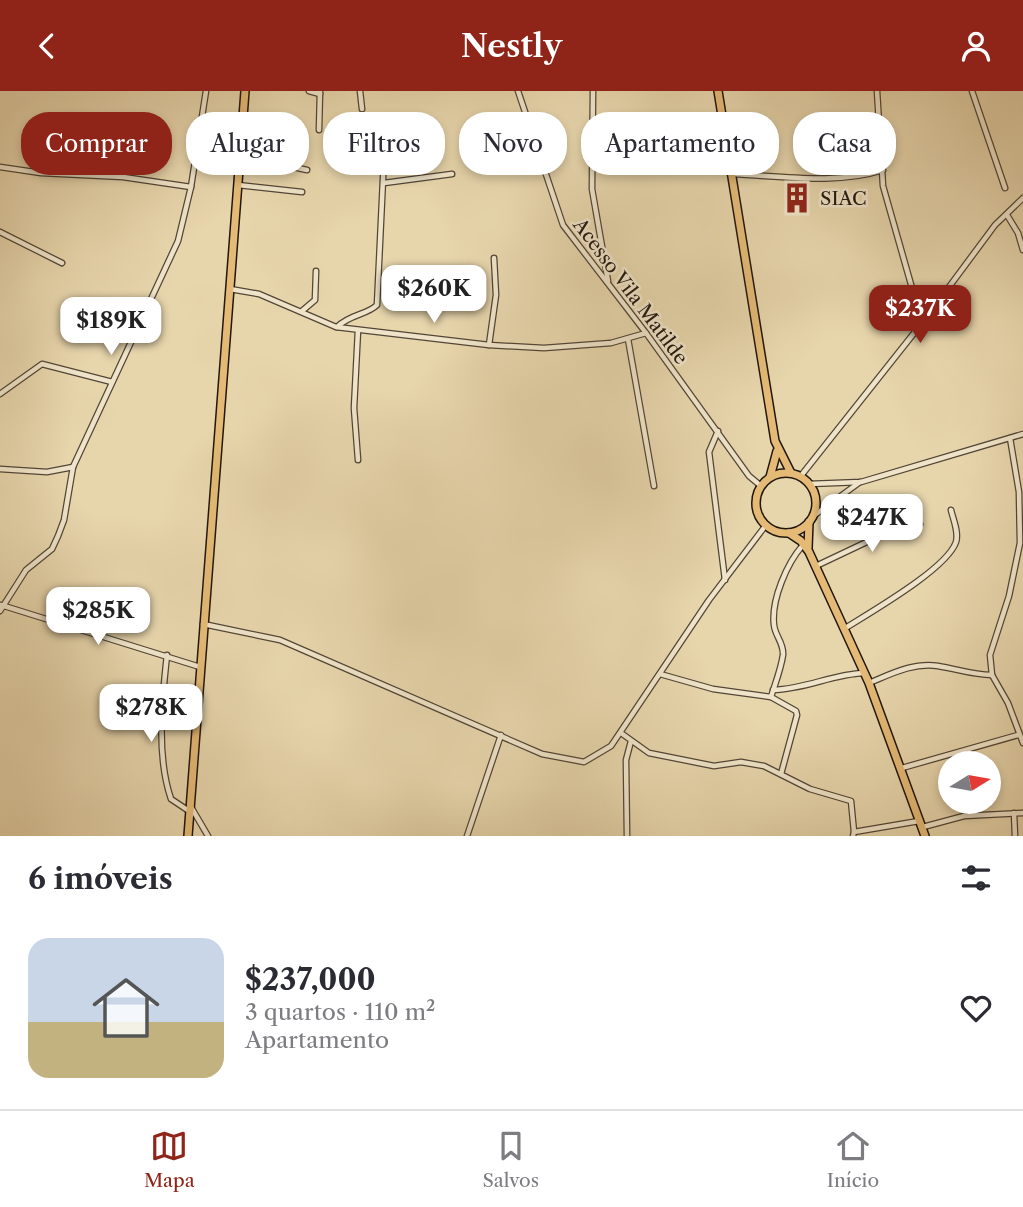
<!DOCTYPE html>
<html lang="pt">
<meta charset="utf-8">
<style>
:root{--surface:#fff;--page:#f7f7f7;--text:#2b2b33;--muted:#7c7c81;--line:#e1e1e2;--accent:#8f2418}
body{margin:0;font-family:"Libre Caslon Text",serif;background:var(--page);color:var(--text);height:100vh;display:flex;flex-direction:column;font-size:26px;white-space:nowrap}
*{box-sizing:border-box;margin:0}
p{font-size:23px;color:var(--muted)}
.icon{flex:none;width:38px;height:38px;fill:none;stroke:currentColor;stroke-width:2;stroke-linecap:round;stroke-linejoin:round}
.map{position:relative;height:745px;overflow:hidden}
.side{display:flex;flex-direction:column;background:var(--surface);flex:1}
.side>*{flex:none}
.top-card{position:absolute;left:21px;top:21px;width:982px;height:63px;display:flex;gap:14px}
.needle{width:46px;rotate:79deg}
.buttons{position:absolute;left:938px;top:660px;display:grid;gap:14px}
.buttons a{display:grid;place-items:center;width:63px;height:63px;border-radius:50%;background:var(--surface);box-shadow:0 4px 10px #0003;font-size:35px}
.price{position:absolute;translate:-50% -60px;padding:0 16px;border-radius:14px;background:#fff;color:#222;font-size:23px;line-height:46px;filter:drop-shadow(0 2px 4px #0008)}
.price::after{content:'';position:absolute;left:50%;top:42px;width:21px;height:16px;margin-left:-10px;background:inherit;clip-path:polygon(0 0,100% 0,50% 100%)}
.price.current{background:var(--accent);color:#fff}
ul{padding:0;list-style:none}
li{display:flex;align-items:center;gap:21px;height:175px;padding:0 28px}
li+li{border-top:2px solid var(--line)}
li span{display:grid;place-items:center;flex:none;width:196px;height:140px;border-radius:21px;color:#555}
li>.icon{margin-inline-start:auto}
span .icon{width:84px;height:84px;fill:#fffc;stroke-width:1}
li b{font-size:30px}
h2{display:flex;justify-content:space-between;align-items:center;height:84px;padding:0 28px;font-size:30px}
.tag{padding:0 24px;border-radius:28px;background:var(--surface);box-shadow:0 4px 10px #0003;font-size:24px;line-height:63px}
.tag.current{background:var(--accent);color:#fff}
header{display:flex;justify-content:space-between;align-items:center;height:91px;padding:0 28px;background:var(--accent);color:#fff;font-size:32px;font-weight:600}
.menu{display:flex;justify-content:space-around;align-items:center;height:98px;border-top:2px solid var(--line);background:var(--surface);font-size:19px;color:var(--muted)}
.menu a{display:grid;justify-items:center;gap:4px}
.menu .current{color:var(--accent)}
.map>svg:first-child{display:block}
.lines{fill:none;stroke-linecap:round;stroke-linejoin:round}
.minor-casing{stroke:#524636;stroke-width:7}
.primary-casing{stroke:#21170e;stroke-width:10}
.minor{stroke:#efe4c9;stroke-width:4.5}
.primary{stroke:#e4ba76;stroke-width:7}
.labels{text-anchor:middle;stroke-width:5;stroke-linejoin:round;paint-order:stroke}
.poi-label{font-size:19px;fill:#21170e;stroke:#efe4c9;text-anchor:start}
.street-label{font-size:19px;fill:#21170e;stroke:#efe4c9}
</style>
<header><svg class="icon" aria-label="back" viewBox="0 0 24 24"><path d="M15 5l-7 7 7 7"/></svg>Nestly<svg class="icon" aria-label="person" viewBox="0 0 24 24"><circle cx="12" cy="8" r="4"/><path d="M4 21q1-7 8-7t8 7"/></svg></header>
<div class="map">
<svg width="1023" height="745" viewBox="0 0 1023 745">
<rect width="100%" height="100%" fill="#e7d5ac"/>
<filter id="stains"><feTurbulence type="fractalNoise" baseFrequency=".00286" numOctaves="4"/><feColorMatrix values="0 0 0 0 .2 0 0 0 0 .09 0 0 0 0 .02 0 0 0 .5 -.17"/></filter>
<radialGradient id="worn" r=".72"><stop offset=".6" stop-color="#630" stop-opacity="0"/><stop offset="1" stop-color="#630" stop-opacity=".3"/></radialGradient>
<g class="lines">
<g class="minor-casing">
<g id="minor">
<polyline points="309,0 320,3"/>
<polyline points="360,0 362,18"/>
<polyline points="518,0 563,134 646,242 749,385 761,395"/>
<polyline points="593,0 592,98 608,190"/>
<polyline points="877,0 883,95 916,211 926,227"/>
<polyline points="972,0 1005,97"/>
<polyline points="319,39 320,0"/>
<polyline points="241,65 307,79"/>
<polyline points="0,76 41,82 123,86 191,96"/>
<path d="M732,83C781,85 836,94 883,79"/>
<polyline points="384,92 452,83"/>
<polyline points="238,94 302,101"/>
<polyline points="1007,124 1018,142 1023,159"/>
<polyline points="0,141 62,172"/>
<polyline points="230,198 259,203 336,236 489,254 544,257 611,252 646,242"/>
<polyline points="302,220 315,209 316,180"/>
<path d="M337,236C350,223 367,224 377,214L384,67"/>
<polyline points="358,239 354,317 358,369"/>
<polyline points="628,248 654,395"/>
<polyline points="489,254 496,204 494,167"/>
<polyline points="0,303 42,273 112,291"/>
<polyline points="718,340 709,361 725,489"/>
<polyline points="1010,347 1019,401 1020,452 1009,505 990,564 992,584 1008,612 1023,652"/>
<polyline points="0,378 47,381 73,376"/>
<polyline points="800,386 926,227 995,134 1023,107"/>
<polyline points="809,393 861,391 1023,343"/>
<polyline points="812,426 860,391"/>
<polyline points="816,475 873,448 920,433"/>
<polyline points="1,514 200,576"/>
<polyline points="0,520 26,479 52,458 58,445 64,429 73,376 178,150 191,96 206,0"/>
<polyline points="203,533 280,549 542,663 584,671 611,655 709,509 766,434"/>
<path d="M844,538C869,522 947,478 956,451C959,441 953,428 951,419"/>
<path d="M167,564C162,609 156,664 171,708L189,720"/>
<polyline points="660,583 713,598 771,606"/>
<path d="M869,592C891,583 914,571 938,575C957,578 973,584 992,584"/>
<path d="M773,599C806,598 833,583 864,582"/>
<polyline points="621,642 649,662 714,675 741,671 764,675 810,698 851,710 854,741"/>
<polyline points="902,677 1018,644"/>
<path d="M781,683L797,624L796,620L771,606C775,593 781,578 783,564C784,552 775,545 774,534C771,509 787,472 803,454"/>
<polyline points="191,716 208,745"/>
<polyline points="1014,722 1015,745"/>
<polyline points="923,736 964,725 1023,722"/>
<polyline points="467,745 501,644"/>
<polyline points="627,745 626,669 631,650"/>
<polyline points="853,745 854,741 919,730"/>
</g>
</g>
<g class="primary-casing">
<g id="primary">
<polyline points="718,0 775,350 791,382"/>
<circle cx="786" cy="412" r="30"/>
<polyline points="770,386 777,360"/>
<polyline points="789,442 801,450 809,461 869,592 925,745"/>
<polyline points="808,457 809,431"/>
<polyline points="188,745 245,0"/>
</g>
</g>
<use href="#minor" class="minor"/>
<use href="#primary" class="primary"/>
</g>
<defs>
<g id="building-bare" transform="scale(2.415)"><path d="M-4-6H4V6H1V3H-1V6H-4ZM-2.5-4.3h1.7v1.8h-1.7ZM.8-4.3h1.7v1.8H.8ZM-2.5-1h1.7V.8h-1.7ZM.8-1h1.7V.8H.8Z" fill="#8f2418" stroke="#efe4c9" stroke-width="2.5" paint-order="stroke"/></g>
</defs>
<g fill-rule="evenodd">
<use href="#building-bare" x="797" y="107"/>
</g>
<g class="labels">
<g class="poi-label">
<text x="820" y="114">SIAC</text>
</g>
<g class="street-label">
<text transform="translate(631 200) rotate(53)" y="7">Acesso Vila Matilde</text>
</g>
</g>
<rect width="100%" height="100%" filter="url(#stains)"/>
<rect width="100%" height="100%" fill="url(#worn)"/>
</svg>
<div class="buttons">
<a><svg class="needle" viewBox="-14 -14 28 28"><path d="M0-13l5 13h-10z" fill="#e53935"/><path d="M0 13l5-13h-10z" fill="#7c7c81"/></svg></a>
</div>
<b class="price" style="left:434px;top:234px">$260K</b>
<b class="price current" style="left:920px;top:254px">$237K</b>
<b class="price" style="left:111px;top:266px">$189K</b>
<b class="price" style="left:872px;top:463px">$247K</b>
<b class="price" style="left:98px;top:556px">$285K</b>
<b class="price" style="left:151px;top:653px">$278K</b>
<div class="top-card">
<a class="tag current">Comprar</a>
<a class="tag">Alugar</a>
<a class="tag">Filtros</a>
<a class="tag">Novo</a>
<a class="tag">Apartamento</a>
<a class="tag">Casa</a>
</div>
</div>
<section class="side">
<h2>6 imóveis<svg class="icon" aria-label="filters" viewBox="0 0 24 24"><path d="M4 7h16M4 17h16"/><circle cx="9" cy="7" r="2"/><circle cx="15" cy="17" r="2"/></svg></h2>
<ul>
<li><span style="background:linear-gradient(#c9d6e8 60%,#c2b280 0)"><svg class="icon" aria-label="home" viewBox="0 0 24 24"><path d="M3 11l9-7 9 7M6 9v11h12V9"/></svg></span><div><b>$237,000</b><p>3 quartos · 110 m²</p><p>Apartamento</p></div><svg class="icon" aria-label="heart" viewBox="0 0 24 24"><path d="M12 20l-8-8c-3-5 5-10 8-4 3-6 11-1 8 4z"/></svg></li>
</ul>
</section>
<nav class="menu">
<a class="current"><svg class="icon" aria-label="map" viewBox="0 0 24 24"><path d="M3 6l6-2 6 2 6-2v14l-6 2-6-2-6 2zM9 4v14M15 6v14"/></svg>Mapa</a>
<a><svg class="icon" aria-label="saved" viewBox="0 0 24 24"><path d="M7 4h10v16l-5-4-5 4z"/></svg>Salvos</a>
<a><svg class="icon" aria-label="home" viewBox="0 0 24 24"><path d="M3 11l9-7 9 7M6 9v11h12V9"/></svg>Início</a>
</nav>
